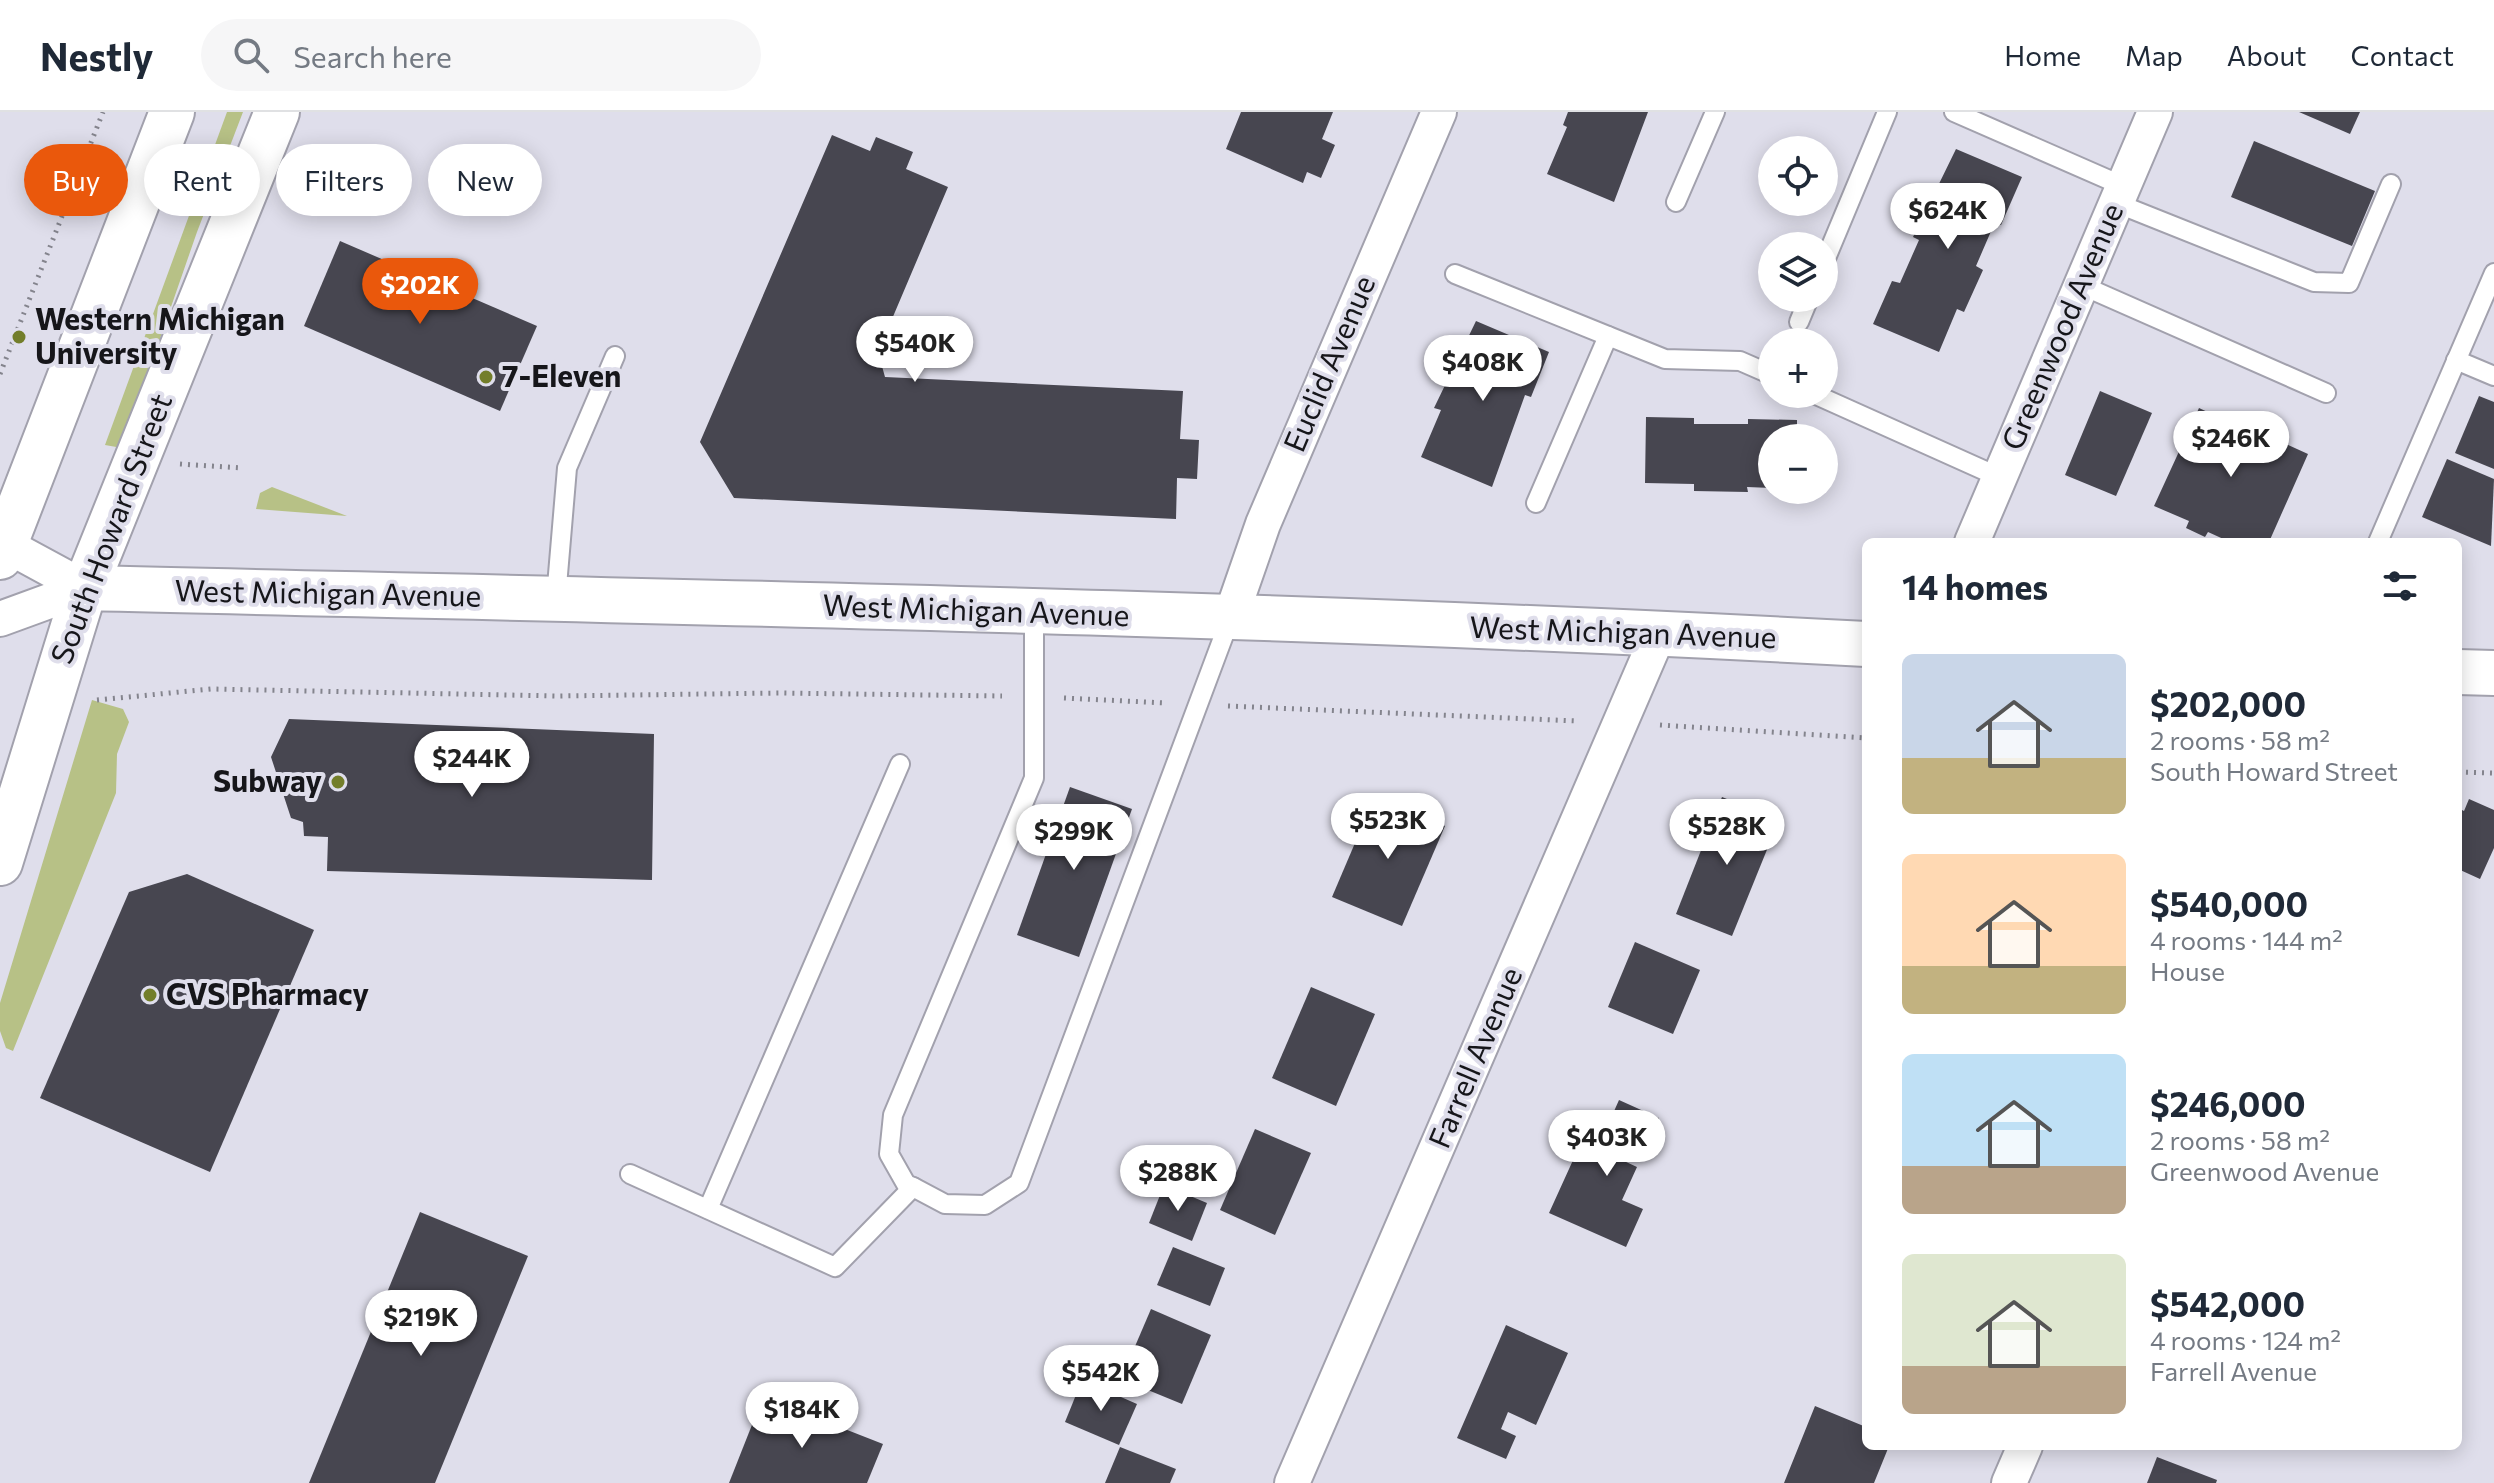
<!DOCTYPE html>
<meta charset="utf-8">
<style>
:root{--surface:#fff;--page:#f6f6f7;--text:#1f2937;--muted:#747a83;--line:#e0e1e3;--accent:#ea580c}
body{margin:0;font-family:Commissioner,sans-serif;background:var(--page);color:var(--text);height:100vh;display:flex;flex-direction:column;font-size:30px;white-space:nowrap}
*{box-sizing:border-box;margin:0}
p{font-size:26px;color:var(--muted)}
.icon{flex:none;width:44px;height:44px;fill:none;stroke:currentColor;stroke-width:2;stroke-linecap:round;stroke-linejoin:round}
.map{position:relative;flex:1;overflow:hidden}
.details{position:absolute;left:1862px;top:426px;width:600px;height:912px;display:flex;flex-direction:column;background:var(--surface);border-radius:12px;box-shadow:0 4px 20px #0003}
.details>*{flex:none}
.hud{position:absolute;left:24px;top:32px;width:760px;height:72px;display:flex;gap:16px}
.controls{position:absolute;left:1758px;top:24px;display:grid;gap:16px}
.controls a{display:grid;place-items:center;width:80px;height:80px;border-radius:50%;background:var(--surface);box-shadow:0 4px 20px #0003;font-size:40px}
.price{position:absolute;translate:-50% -68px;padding:0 18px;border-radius:28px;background:#fff;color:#222;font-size:26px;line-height:52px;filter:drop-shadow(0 2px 4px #0008)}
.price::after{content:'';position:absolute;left:50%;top:48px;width:24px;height:18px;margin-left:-12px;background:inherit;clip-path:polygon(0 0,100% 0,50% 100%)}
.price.active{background:var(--accent);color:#fff}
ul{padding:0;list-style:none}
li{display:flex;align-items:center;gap:24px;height:200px;padding:0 40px}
li span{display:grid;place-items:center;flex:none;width:224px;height:160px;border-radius:12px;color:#555}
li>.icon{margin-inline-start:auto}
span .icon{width:96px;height:96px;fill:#fffc;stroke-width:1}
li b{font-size:34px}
h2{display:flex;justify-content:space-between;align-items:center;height:96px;padding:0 40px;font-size:34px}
.chip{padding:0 28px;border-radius:36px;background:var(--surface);box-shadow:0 4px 20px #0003;font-size:28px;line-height:72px}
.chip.active{background:var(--accent);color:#fff}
header{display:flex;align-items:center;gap:48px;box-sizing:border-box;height:112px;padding:0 40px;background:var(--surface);border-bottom:2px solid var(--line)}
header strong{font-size:38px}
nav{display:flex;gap:44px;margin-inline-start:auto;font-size:28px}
.search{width:560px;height:72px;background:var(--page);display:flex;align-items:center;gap:20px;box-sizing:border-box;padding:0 28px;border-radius:44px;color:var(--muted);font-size:30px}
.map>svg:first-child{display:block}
.green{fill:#b7c186}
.building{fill:#474650}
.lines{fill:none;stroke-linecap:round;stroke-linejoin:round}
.lane-casing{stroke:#a2a1ad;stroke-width:22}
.street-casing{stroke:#a2a1ad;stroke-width:38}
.secondary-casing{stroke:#a2a1ad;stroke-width:48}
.path{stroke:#84848d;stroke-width:5;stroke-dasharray:2 6;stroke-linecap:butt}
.lane{stroke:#fff;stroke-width:18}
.street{stroke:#fff;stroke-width:34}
.secondary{stroke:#fff;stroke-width:44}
.poi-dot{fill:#737e2a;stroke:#dfdeeb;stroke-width:3}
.labels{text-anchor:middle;stroke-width:8;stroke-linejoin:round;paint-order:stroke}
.poi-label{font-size:30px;font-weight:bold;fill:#16161a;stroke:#dfdeeb;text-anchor:start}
.street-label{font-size:30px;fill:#16161a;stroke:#dfdeeb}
</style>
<header>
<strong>Nestly</strong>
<div class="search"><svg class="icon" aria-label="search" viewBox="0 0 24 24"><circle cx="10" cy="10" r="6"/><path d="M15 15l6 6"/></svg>Search here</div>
<nav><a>Home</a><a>Map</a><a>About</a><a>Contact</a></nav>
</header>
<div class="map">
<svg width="2494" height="1371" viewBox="0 0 2494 1371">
<rect width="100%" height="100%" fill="#dfdeeb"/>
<g class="green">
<polygon points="227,0 243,0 197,120 122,336 105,333"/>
<polygon points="272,375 347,404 256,397 260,381"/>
<polygon points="92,588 123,597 129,610 117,642 116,681 13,939 6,936 0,919 0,891"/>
</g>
<g class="building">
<polygon points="1241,0 1333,0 1322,27 1335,33 1321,66 1307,60 1303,71 1226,37"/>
<polygon points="1568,0 1648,0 1614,90 1547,62 1567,15 1563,13"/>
<polygon points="2299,0 2360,0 2350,22"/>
<polygon points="832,23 870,39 876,25 913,40 906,57 948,75 878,240 885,265 1183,279 1180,327 1199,328 1197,367 1177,366 1176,407 734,386 700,330"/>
<polygon points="2254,29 2375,79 2352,134 2231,85"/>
<polygon points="1956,37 2022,65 2001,113 1995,110 1976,154 1983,158 1964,200 1957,197 1939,240 1873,212 1892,169 1900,171 1919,128 1913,125"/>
<polygon points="340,129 537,214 500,299 304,214"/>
<polygon points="1476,209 1549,240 1531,285 1525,283 1492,375 1421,345 1441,298 1434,296"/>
<polygon points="2100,279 2152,301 2116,384 2065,363"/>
<polygon points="2479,284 2494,290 2494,357 2455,341"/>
<polygon points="2199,296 2229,310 2234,300 2258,311 2255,318 2308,342 2269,430 2230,430 2208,420 2205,425 2186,416 2189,409 2154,394"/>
<polygon points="1646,305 1694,306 1694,312 1748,312 1748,307 1797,308 1797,326 1772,326 1772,376 1747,375 1748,380 1694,379 1694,372 1645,371"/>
<polygon points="2447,347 2494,367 2491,434 2422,405"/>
<polygon points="289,607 654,622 652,768 327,759 328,725 304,724 303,710 291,706 271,645"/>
<polygon points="1070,675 1132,697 1079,845 1017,823"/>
<polygon points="1375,684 1445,714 1402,814 1332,785"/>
<polygon points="1722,685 1779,708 1732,824 1676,802"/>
<polygon points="2469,687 2494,698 2494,736 2480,767 2458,757 2458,696 2464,699"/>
<polygon points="187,762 314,818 210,1060 40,986 129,780"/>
<polygon points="1635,830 1700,858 1673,922 1608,895"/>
<polygon points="1311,875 1375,902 1336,994 1272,966"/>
<polygon points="1619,988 1659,1006 1642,1045 1628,1039 1624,1049 1637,1055 1622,1088 1643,1097 1626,1135 1549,1101 1579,1035 1595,1042"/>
<polygon points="1255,1017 1311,1041 1275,1123 1220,1098"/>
<polygon points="1164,1073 1207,1091 1192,1129 1149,1111"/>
<polygon points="420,1100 528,1144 435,1371 309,1371"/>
<polygon points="1173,1135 1225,1156 1210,1194 1157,1173"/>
<polygon points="1151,1197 1211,1223 1182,1292 1121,1267"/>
<polygon points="1506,1213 1568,1241 1536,1313 1508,1300 1501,1317 1516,1324 1506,1347 1457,1326"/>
<polygon points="1082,1268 1137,1292 1119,1333 1065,1310"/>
<polygon points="763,1285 883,1332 867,1371 729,1371"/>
<polygon points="1815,1294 1866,1315 1866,1334 1889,1334 1874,1371 1784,1371"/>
<polygon points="1120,1335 1176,1357 1170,1371 1105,1371"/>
<polygon points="2157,1345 2217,1368 2216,1371 2147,1371"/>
</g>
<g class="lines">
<g class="lane-casing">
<g id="lane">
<polyline points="1954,0 2123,74"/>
<polyline points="1676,90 1715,0"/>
<polyline points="2116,91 2314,170 2349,171 2391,72"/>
<polyline points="1824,151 1887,0"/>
<polyline points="1455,162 1665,247 1740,249 1772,263"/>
<polyline points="2081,173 2326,281"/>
<polyline points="1799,210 1809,186"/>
<polyline points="2456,248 2494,264"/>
<polyline points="1814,282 1999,365"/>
<polyline points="1536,391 1608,224"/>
<polyline points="2378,430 2494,161"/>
<polyline points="556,486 567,356 615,244"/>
<polyline points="1034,500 1034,666 893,1003 889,1042 906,1072 913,1075 945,1092 985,1093 1019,1071 1230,507"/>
<polyline points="630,1062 835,1155 913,1075"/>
<polyline points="708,1097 900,652"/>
</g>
</g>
<g class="street-casing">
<g id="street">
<polyline points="0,430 85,476"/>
<polyline points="1972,430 2155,0"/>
<polyline points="0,507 85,476"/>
<polyline points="1230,507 1263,412 1439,0"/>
<polyline points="1292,1371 1659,521"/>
<polyline points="2009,1371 2025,1334"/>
</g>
</g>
<g class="secondary-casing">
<g id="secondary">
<polyline points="0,445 172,0"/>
<path d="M85,476C679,490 1273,500 1866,532"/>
<polyline points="2458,560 2494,561"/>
<polyline points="0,751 85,476 277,0"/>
</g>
</g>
<g class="path">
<polyline points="0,262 103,0"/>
<polyline points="180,352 243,356"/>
<polyline points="1064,586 1166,591"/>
<polyline points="97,588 211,577 557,584 780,581 1002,584"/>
<polyline points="1228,594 1578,609"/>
<polyline points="1660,613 1866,626"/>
<polyline points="2458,660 2494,661"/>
</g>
<use href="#lane" class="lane"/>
<use href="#street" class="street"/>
<use href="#secondary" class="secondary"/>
</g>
<g class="poi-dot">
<circle cx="19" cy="225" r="8"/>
<circle cx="486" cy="265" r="8"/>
<circle cx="338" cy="670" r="8"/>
<circle cx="150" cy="883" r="8"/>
</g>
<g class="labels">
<g class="poi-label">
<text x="35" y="218">Western Michigan<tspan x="35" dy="34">University</tspan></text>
<text x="502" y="275">7-Eleven</text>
<text x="322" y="680" text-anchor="end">Subway</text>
<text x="166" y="893">CVS Pharmacy</text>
</g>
<g class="street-label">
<text transform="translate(2063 215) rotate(-67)" y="10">Greenwood Avenue</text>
<text transform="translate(1330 252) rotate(-67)" y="10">Euclid Avenue</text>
<text transform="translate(112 417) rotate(-69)" y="10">South Howard Street</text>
<text transform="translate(328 482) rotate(1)" y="10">West Michigan Avenue</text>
<text transform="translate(976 499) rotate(2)" y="10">West Michigan Avenue</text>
<text transform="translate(1623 521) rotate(2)" y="10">West Michigan Avenue</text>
<text transform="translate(1476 946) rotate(-67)" y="10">Farrell Avenue</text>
</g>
</g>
</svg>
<div class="controls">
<a><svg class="icon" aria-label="locate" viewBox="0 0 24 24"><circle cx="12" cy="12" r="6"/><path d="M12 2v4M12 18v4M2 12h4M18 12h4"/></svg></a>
<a><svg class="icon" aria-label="layers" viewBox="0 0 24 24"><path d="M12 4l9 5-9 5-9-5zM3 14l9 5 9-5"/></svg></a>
<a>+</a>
<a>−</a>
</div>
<b class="price" style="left:1948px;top:139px">$624K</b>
<b class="price active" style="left:420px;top:214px">$202K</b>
<b class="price" style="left:915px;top:272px">$540K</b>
<b class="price" style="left:1483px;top:291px">$408K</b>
<b class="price" style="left:2231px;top:367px">$246K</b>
<b class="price" style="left:472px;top:687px">$244K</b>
<b class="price" style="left:1388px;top:749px">$523K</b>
<b class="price" style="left:1727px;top:755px">$528K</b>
<b class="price" style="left:1074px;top:760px">$299K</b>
<b class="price" style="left:1607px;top:1066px">$403K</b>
<b class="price" style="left:1178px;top:1101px">$288K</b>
<b class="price" style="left:421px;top:1246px">$219K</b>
<b class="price" style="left:1101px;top:1301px">$542K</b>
<b class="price" style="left:802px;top:1338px">$184K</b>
<div class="hud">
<a class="chip active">Buy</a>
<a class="chip">Rent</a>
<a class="chip">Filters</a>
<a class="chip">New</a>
</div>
<section class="details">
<h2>14 homes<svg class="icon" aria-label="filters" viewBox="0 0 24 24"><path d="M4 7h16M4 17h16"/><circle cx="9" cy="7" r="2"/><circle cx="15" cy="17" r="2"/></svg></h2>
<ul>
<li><span style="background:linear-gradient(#c9d6e8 65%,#c2b280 0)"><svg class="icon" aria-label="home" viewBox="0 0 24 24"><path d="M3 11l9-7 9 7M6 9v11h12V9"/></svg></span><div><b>$202,000</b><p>2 rooms · 58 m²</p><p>South Howard Street</p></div></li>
<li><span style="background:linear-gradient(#ffd9b3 70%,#c2b280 0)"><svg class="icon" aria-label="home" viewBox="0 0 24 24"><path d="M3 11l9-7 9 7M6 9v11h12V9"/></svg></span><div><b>$540,000</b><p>4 rooms · 144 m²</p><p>House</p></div></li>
<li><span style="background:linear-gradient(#bfe0f5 70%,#b9a48a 0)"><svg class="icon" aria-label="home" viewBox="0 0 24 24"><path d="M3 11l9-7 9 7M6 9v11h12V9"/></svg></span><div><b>$246,000</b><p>2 rooms · 58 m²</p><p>Greenwood Avenue</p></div></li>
<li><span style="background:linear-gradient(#dfe7d0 70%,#b9a48a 0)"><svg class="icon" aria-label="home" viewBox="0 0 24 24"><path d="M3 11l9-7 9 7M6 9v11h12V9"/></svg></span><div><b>$542,000</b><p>4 rooms · 124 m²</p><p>Farrell Avenue</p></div></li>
</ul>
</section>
</div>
